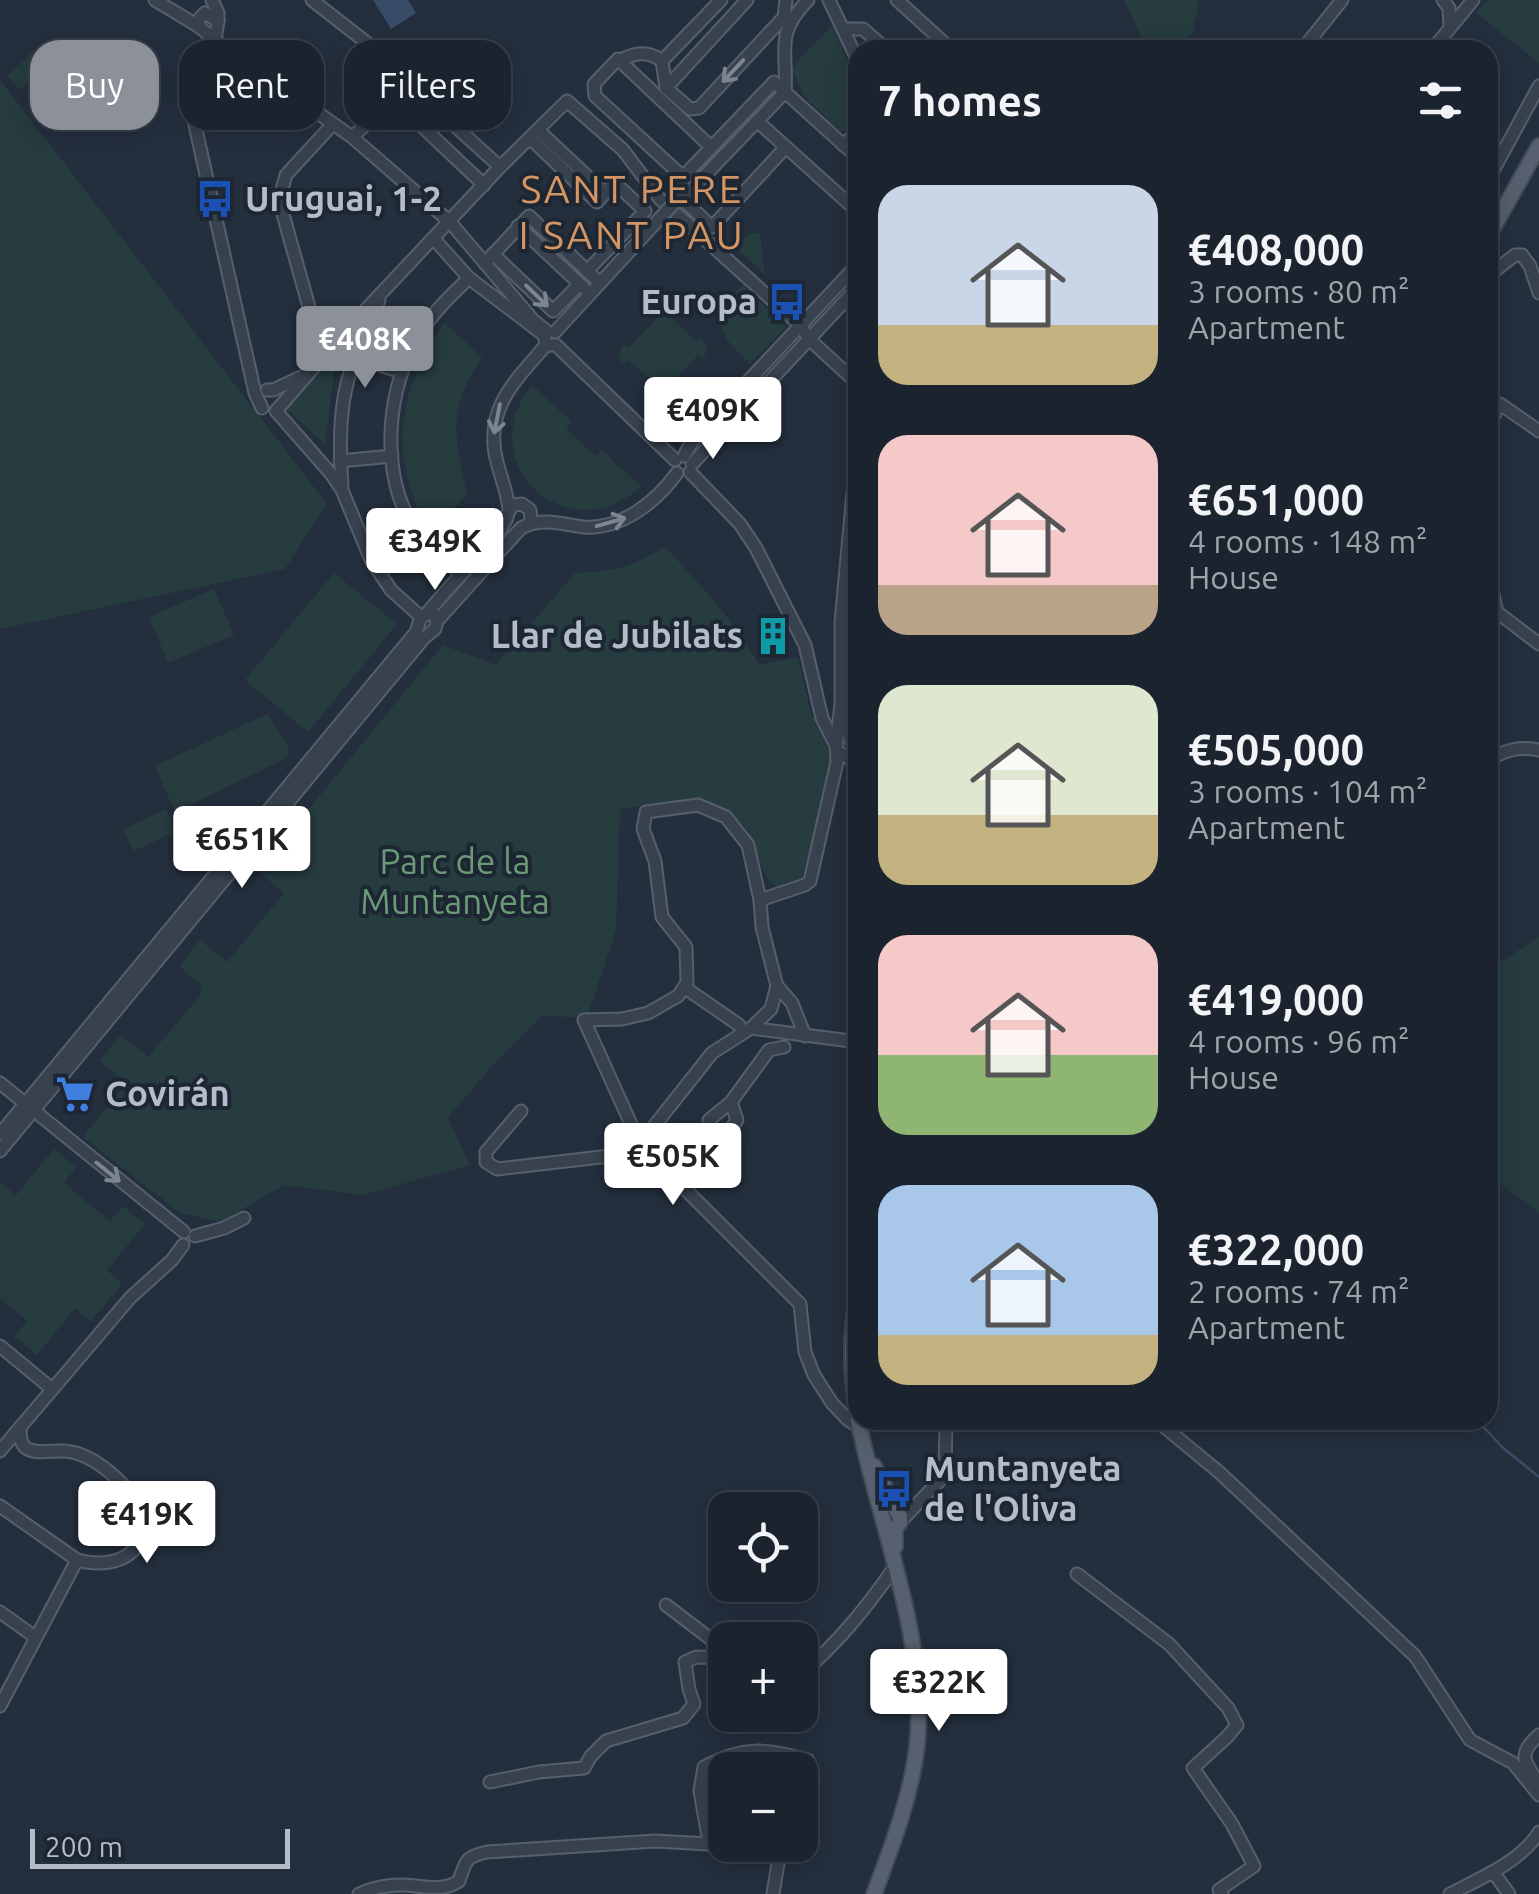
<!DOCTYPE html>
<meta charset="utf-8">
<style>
:root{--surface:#1b232e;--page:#242b36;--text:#f1f3f6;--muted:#a0a4aa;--line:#39404a;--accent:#8c9099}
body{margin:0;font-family:Ubuntu,sans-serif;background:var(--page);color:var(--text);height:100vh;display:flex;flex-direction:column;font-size:38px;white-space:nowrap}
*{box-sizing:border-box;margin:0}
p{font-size:32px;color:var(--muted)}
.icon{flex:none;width:55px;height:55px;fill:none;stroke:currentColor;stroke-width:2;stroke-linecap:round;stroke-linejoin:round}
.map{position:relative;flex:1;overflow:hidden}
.side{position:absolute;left:848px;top:40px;width:650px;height:1390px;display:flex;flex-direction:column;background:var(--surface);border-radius:30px;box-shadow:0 5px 25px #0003,0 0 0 2px var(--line)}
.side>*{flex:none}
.guide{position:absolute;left:30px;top:40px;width:668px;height:90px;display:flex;gap:20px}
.buttons{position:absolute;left:708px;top:1492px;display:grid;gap:20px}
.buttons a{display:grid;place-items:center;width:110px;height:110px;border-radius:20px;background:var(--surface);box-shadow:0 5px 25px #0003,0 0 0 2px var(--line);font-size:50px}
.scale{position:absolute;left:30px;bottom:25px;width:260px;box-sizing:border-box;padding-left:10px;border:5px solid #b4bcc9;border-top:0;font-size:28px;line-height:35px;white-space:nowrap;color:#b4bcc9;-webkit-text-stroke:8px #1d2633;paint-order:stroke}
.price{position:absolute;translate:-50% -85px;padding:0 22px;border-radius:10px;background:#fff;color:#222;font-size:32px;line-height:65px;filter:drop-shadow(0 2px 5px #0008)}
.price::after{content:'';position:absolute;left:50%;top:60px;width:30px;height:22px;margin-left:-15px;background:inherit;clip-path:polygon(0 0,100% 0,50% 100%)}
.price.on{background:var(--accent);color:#fff}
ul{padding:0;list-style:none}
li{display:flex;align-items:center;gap:30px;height:250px;padding:0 30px}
li span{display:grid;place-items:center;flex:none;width:280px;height:200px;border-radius:30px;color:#555}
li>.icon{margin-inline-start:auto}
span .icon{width:120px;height:120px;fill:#fffc;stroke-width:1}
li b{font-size:42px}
h2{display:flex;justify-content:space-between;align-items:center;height:120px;padding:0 30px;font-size:42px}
.chip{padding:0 35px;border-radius:30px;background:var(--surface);box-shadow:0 5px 25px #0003,0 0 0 2px var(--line);font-size:35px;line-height:90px}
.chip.on{background:var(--accent);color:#fff}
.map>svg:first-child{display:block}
.green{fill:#263c3f}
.water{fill:#394c67}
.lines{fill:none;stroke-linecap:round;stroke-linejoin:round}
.stream{stroke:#394c67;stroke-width:2.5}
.minor-casing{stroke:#565f6c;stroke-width:15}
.major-casing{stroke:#414a57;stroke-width:18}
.minor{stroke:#38414e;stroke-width:11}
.major{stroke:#56606e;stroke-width:14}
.minor-bridge-casing{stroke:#565f6c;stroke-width:15;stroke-linecap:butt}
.minor-bridge{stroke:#38414e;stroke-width:11}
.oneway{stroke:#7c8592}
.labels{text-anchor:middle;stroke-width:8;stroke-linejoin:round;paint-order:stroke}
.poi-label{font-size:35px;font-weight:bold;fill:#b4bcc9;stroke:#1d2633;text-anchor:start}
.park-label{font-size:35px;fill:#6b9a76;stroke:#1d2633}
.quarter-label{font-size:40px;letter-spacing:2.5px;fill:#d59563;stroke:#1d2633}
</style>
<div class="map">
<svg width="1539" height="1894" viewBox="0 0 1539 1894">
<rect width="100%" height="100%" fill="#242f3e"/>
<g class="green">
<polygon points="1124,0 1199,0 1193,33 1176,50 1148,50"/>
<polygon points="1490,0 1539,0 1539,63 1475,12"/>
<polygon points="832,25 857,84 857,125 846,131 840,131 804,96 791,68"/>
<polygon points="35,49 49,64 21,90 7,76"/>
<polygon points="56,74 68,88 42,113 29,98"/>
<polygon points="0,80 327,504 285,569 0,629"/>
<polygon points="760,233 765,275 735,247 748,234"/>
<path d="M743,285L786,327L750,364C719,337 708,316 743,285Z"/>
<path d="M668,309L674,312L670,317L697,342L701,339C709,345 707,351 703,359L698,355L669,385L673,390L663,394L653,391L657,385L629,360L624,364C617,359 618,351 624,345L629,348L657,318L654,314L659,310Z"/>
<path d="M444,323L482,357C447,409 454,437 467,493L434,533L429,532C388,455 396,394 444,323Z"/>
<polygon points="332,352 339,358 334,374 325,445 286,408"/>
<path d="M532,385L572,422L566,429L595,456L602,450L641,487C565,554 470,460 532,385Z"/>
<path d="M665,546C698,584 736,620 759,665L798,657L810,710L824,739L831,759L820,810L802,878C764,908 762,858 750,835C744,824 734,813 722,808C695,795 649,806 620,809L616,930L588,1014H584L578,1022L575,1017L543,1016L492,1066L448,1118L470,1165L363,1195L284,1185L220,1222L180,1213L83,1137L127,1083L99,1061L121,1035L148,1057L200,996L202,991L200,984L179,966L200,940L227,962L284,893L258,871L443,645L496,665L575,573C613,571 633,568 665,546Z"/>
<polygon points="334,573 397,624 308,732 245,680"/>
<polygon points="214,589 234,635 168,663 149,617"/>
<polygon points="267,714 289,748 287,758 175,812 155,766"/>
<polygon points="166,809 176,831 134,851 123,829"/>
<polygon points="1539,937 1539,1212 1488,1175 1488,970"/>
<polygon points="54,1149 76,1167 64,1183 110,1221 123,1206 145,1224 107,1270 122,1284 91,1321 75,1308 37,1355 15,1336 27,1321 0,1298 0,1183 16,1195"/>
</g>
<polygon class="water" points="373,0 408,0 416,13 391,29"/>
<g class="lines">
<polyline class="stream" points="1477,1420 1502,1447 1539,1477"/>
<g class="minor-casing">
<g id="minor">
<polyline points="155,0 198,26 220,44 352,137 450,222 533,320 548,332"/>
<polyline points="212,0 218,13 218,21"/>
<polyline points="312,0 408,75 410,85"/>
<polyline points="721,0 662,61 666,88 690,109 699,108 784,17 786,0"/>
<polyline points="829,0 858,61"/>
<polyline points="897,0 952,50"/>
<polyline points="1443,0 1449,8 1450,26"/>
<polyline points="198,26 200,18 205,13 218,21 215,40"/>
<polyline points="843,29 863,29 887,50"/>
<polyline points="220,44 188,94 255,393 262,408"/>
<polyline points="1302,50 1342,0"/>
<polyline points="1432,50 1473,0"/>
<path d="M620,60C635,53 648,50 662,61"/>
<polyline points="666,88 747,0"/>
<path d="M785,92C788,50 774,35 808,0"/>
<polyline points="394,100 484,185"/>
<polyline points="757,121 858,212"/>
<polyline points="352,137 410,85 500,167"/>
<polyline points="530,138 597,202 605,193 538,130"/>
<polyline points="843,145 858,132"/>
<polyline points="683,177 595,96 594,84 618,59 711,147"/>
<polyline points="1488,180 1539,86"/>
<polyline points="680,197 683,177 774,82 858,158"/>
<polyline points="680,197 712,227 785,148"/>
<polyline points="680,197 687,194 785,92"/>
<polyline points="518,226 584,288"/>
<polyline points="434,239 469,278 544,335 546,345 556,345 675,460"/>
<polyline points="493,254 553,311 580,284"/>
<polyline points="485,263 529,216 600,283"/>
<polyline points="587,271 645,211 615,183 605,193"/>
<polyline points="1488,276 1515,255 1522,255 1530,266 1539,293"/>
<polyline points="555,332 660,218"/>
<polyline points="323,357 279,200 286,175 333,124"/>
<polyline points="354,357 402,372"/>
<polyline points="267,390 273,390 305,375"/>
<polyline points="276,411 340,337 500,167 567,101 623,150 660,199 800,325 809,339 858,384"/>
<polyline points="276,411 332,475 342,490 371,560 391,590 421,617 430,613 435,616 437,621"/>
<polyline points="1488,421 1491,421 1500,404 1539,431"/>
<polyline points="684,456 693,440 858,264"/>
<polyline points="340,461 392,456"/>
<polyline points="692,464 858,287"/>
<polyline points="690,472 740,524 756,548 805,645 822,718 836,746"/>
<path d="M342,485C336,407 345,371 379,301"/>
<path d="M509,509C507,492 501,478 497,462C483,410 515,381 546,345"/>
<polyline points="507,515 513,505 522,504 530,510 531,519 529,524"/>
<polyline points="1488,573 1497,612 1539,644"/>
<path d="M462,574C449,563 432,551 421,538C380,485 384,400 414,344C428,317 448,298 469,278"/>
<polyline points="427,613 500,530 507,518"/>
<polyline points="843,714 850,739 858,749"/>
<polyline points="839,752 858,764"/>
<path d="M1488,760C1506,750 1519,746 1539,750"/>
<polyline points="760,900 805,885 810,881 837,762 836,746 841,705 841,622 858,439"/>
<polyline points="777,986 792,1003 805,1036"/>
<polyline points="684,987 739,1025"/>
<polyline points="751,1028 858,1042"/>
<polyline points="0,1083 184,1232"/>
<polyline points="521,1111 486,1152 486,1162 497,1169 697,1146 709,1139 709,1120 731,1102 769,1050 784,1047"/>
<polyline points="0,1134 416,632 421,617"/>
<path d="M709,1139C725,1142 729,1132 737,1120L731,1102"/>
<polyline points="640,1144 712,1053 751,1028 771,1009 777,986 762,927 760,900 748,845 726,817 698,805 646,812 643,829 655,861 662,917 686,947 687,983 678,996 648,1013 622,1019 584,1020 640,1144 800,1304 805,1352 814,1375 832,1403 847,1419 860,1428"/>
<path d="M0,1151L424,638L435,629L437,621L521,528C542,517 561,524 583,527C621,530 656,502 677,473"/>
<polyline points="195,1236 224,1228 244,1218"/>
<polyline points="0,1346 52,1389"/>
<polyline points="1156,1420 1220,1473 1415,1656 1470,1740 1513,1763 1539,1795"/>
<polyline points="0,1451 130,1298 172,1260 183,1245"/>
<polyline points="0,1506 77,1560"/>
<polyline points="894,1524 900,1522 945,1475 946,1420"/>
<polyline points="1077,1574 1169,1644 1228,1708 1237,1725 1227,1737 1193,1768 1232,1824 1254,1866 1219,1890 1222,1894"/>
<polyline points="666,1605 725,1650"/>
<polyline points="0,1612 35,1637"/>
<path d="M800,1676C839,1641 864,1611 894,1568"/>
<path d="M0,1706L77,1560C134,1575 165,1531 124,1486C109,1470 88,1453 65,1451C54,1450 36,1455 26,1448C20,1444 20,1434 20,1427"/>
<path d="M1539,1735C1517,1754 1524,1762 1539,1783"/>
<polyline points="490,1782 539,1772 584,1768 591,1756 606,1741 683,1718 694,1704 689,1689 685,1662 696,1657 725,1658"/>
<path d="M709,1843L700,1791L704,1767C744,1745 766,1749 808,1760"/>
<polyline points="728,1845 745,1847 773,1855 778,1863 773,1894"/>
<polyline points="1493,1872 1509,1894"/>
<path d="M359,1894C372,1888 387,1885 401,1885C420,1885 442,1893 459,1881C466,1862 464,1857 487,1852L655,1841L725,1845"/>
<path d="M1450,1894C1479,1879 1522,1861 1539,1832"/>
</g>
</g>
<g class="major-casing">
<g id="major">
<polyline points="1488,237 1539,146"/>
<path d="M858,1292C850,1333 850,1374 858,1415"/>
<path d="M858,1420C879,1524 928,1639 917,1746C911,1797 892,1846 874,1894"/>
<polyline points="874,1466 900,1517 900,1522 895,1529 895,1547"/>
</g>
</g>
<use href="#minor" class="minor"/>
<use href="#major" class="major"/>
<g class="minor-bridge-casing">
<polyline id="minor-bridge" points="660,218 680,197"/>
</g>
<use href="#minor-bridge" class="minor-bridge"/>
</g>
<defs><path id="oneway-shaft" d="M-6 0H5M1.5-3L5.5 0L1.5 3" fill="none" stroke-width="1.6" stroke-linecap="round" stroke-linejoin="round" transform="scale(2.5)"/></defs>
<g class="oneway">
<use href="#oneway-shaft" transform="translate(733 71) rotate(133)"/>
<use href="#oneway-shaft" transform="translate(537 296) rotate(44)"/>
<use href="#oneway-shaft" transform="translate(497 419) rotate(101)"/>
<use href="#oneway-shaft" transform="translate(611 522) rotate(-16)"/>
<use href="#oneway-shaft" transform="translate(108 1172) rotate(39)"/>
</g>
<defs>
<g id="bus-bare" transform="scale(3)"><path d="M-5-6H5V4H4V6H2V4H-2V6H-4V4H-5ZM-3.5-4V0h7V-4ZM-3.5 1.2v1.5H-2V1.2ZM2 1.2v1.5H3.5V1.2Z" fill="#1a4fb4" stroke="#1d2633" stroke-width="2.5" paint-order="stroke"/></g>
<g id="building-bare" transform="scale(3)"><path d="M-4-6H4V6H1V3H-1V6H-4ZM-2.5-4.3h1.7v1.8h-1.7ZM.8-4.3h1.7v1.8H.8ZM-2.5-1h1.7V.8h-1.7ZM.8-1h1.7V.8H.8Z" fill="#0f9aa8" stroke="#1d2633" stroke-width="2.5" paint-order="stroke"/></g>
<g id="supermarket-bare" transform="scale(3)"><path d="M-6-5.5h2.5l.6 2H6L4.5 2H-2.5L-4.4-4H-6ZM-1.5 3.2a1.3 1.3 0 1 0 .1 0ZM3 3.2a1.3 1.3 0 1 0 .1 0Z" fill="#3f7fe0" stroke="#1d2633" stroke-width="2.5" paint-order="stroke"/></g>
</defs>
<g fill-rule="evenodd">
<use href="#bus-bare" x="215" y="199"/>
<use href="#bus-bare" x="787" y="302"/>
<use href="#building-bare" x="773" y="636"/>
<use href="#supermarket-bare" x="75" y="1094"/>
<use href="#bus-bare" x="894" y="1489"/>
</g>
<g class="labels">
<g class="poi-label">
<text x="245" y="211">Uruguai, 1-2</text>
<text x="757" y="314" text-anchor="end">Europa</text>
<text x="743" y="648" text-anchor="end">Llar de Jubilats</text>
<text x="105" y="1106">Covirán</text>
<text x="924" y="1481">Muntanyeta<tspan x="924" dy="40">de l'Oliva</tspan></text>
</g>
<g class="park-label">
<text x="455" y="874">Parc de la<tspan x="455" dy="40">Muntanyeta</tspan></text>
</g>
<g class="quarter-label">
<text x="632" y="203">SANT PERE<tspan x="632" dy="46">I SANT PAU</tspan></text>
</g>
</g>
</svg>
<div class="buttons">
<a><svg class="icon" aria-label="locate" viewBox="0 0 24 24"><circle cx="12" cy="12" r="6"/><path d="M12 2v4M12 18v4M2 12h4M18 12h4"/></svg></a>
<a>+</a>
<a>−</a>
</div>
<div class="scale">200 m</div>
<b class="price on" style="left:365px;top:391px">€408K</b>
<b class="price" style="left:713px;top:462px">€409K</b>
<b class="price" style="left:435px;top:593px">€349K</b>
<b class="price" style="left:242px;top:891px">€651K</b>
<b class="price" style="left:673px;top:1208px">€505K</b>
<b class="price" style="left:147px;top:1566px">€419K</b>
<b class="price" style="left:939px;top:1734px">€322K</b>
<div class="guide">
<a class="chip on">Buy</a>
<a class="chip">Rent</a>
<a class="chip">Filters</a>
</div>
<section class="side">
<h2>7 homes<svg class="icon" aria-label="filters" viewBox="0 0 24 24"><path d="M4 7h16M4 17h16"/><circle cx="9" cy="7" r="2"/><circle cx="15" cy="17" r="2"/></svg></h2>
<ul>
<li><span style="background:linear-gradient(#c9d6e8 70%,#c2b280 0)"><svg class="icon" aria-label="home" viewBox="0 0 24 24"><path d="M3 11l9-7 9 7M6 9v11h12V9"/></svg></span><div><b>€408,000</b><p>3 rooms · 80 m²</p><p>Apartment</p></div></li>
<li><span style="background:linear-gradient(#f6c9c9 75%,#b9a48a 0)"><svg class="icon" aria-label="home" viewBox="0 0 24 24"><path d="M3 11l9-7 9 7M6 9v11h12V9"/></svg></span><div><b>€651,000</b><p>4 rooms · 148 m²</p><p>House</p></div></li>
<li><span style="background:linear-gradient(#dfe7d0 65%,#c2b280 0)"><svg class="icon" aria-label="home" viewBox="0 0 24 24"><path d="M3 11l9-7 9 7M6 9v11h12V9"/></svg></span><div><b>€505,000</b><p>3 rooms · 104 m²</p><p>Apartment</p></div></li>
<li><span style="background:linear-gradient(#f6c9c9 60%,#8fb573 0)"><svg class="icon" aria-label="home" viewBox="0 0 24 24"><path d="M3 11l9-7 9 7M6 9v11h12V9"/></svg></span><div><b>€419,000</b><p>4 rooms · 96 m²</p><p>House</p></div></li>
<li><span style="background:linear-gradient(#a9c7e8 75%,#c2b280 0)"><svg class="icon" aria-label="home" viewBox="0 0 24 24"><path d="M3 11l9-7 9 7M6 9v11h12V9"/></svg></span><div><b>€322,000</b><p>2 rooms · 74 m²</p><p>Apartment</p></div></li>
</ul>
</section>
</div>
